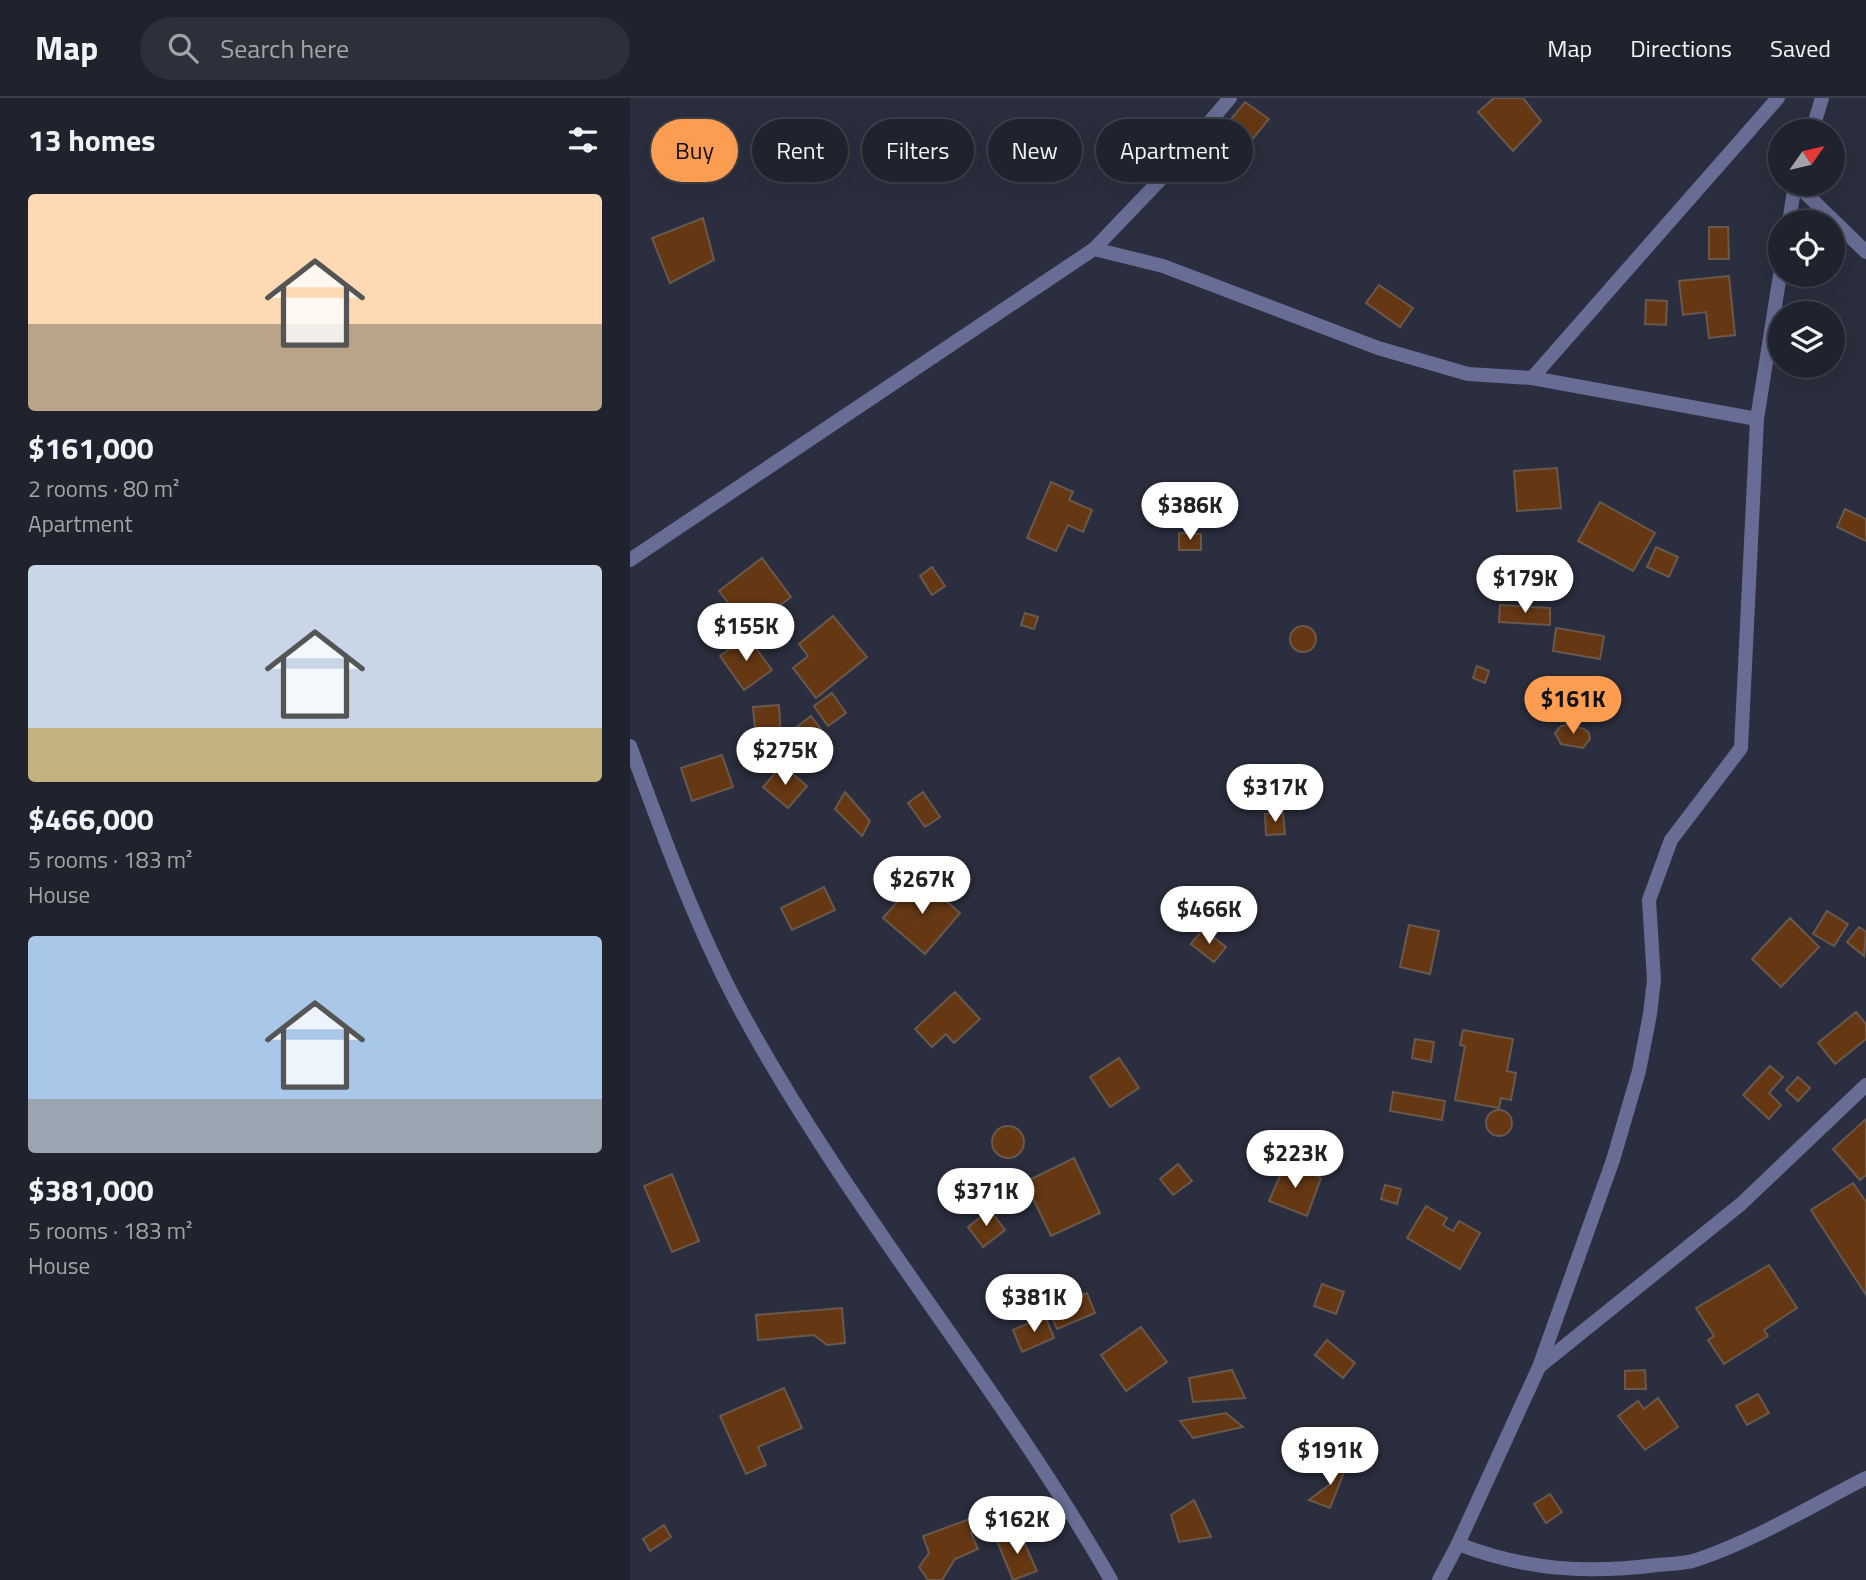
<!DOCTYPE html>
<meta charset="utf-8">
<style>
:root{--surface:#20222e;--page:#2d2f3a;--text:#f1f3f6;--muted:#a2a4aa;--line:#3d3f4a;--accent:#fc9d52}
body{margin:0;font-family:"Titillium Web",sans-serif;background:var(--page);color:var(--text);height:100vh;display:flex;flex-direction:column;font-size:26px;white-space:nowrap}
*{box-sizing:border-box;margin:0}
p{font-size:23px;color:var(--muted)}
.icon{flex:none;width:38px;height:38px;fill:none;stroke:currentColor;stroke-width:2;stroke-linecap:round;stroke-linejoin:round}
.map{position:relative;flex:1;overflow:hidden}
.drawer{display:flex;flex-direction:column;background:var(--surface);width:630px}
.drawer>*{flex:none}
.hud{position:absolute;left:21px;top:21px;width:665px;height:63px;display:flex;gap:14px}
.needle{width:46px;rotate:56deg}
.controls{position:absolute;left:1138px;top:21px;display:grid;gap:14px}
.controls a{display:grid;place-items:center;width:77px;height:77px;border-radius:50%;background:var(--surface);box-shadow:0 7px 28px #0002,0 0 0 2px var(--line);font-size:35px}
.price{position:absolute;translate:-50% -60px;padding:0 16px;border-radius:24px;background:#fff;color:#222;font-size:23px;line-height:46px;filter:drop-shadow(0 2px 4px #0008)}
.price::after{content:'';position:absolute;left:50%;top:42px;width:21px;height:16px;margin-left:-10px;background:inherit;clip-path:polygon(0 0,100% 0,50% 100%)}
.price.current{background:var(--accent);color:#111}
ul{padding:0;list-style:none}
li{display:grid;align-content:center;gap:14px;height:371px;padding:0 28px}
li span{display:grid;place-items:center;height:217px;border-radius:7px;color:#555}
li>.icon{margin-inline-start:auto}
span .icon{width:126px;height:126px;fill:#fffc;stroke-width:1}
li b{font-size:30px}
h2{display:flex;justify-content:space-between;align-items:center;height:84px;padding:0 28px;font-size:30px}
.chip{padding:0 24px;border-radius:32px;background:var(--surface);box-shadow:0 7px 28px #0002,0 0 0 2px var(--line);font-size:24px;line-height:63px}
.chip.current{background:var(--accent);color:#111}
header{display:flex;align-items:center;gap:42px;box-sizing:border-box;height:98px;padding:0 35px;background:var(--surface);border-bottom:2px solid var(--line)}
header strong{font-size:33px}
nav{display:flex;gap:38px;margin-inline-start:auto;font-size:24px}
.search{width:490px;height:63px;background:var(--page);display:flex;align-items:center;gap:18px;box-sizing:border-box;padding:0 24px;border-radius:38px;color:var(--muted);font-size:26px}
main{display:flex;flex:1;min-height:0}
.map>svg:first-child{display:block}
.building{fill:#653813;stroke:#69584c;stroke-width:2}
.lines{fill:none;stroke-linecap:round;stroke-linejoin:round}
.minor{stroke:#686d95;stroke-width:14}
.tertiary{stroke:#686d95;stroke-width:14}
</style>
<header>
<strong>Map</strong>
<div class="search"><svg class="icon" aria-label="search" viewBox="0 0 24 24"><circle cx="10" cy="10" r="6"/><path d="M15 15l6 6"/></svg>Search here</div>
<nav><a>Map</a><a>Directions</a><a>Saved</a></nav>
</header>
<main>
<section class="drawer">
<h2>13 homes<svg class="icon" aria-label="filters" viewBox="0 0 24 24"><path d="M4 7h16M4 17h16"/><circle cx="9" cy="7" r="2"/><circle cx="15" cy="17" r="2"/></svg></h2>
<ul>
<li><span style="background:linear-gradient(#ffd9b3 60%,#b9a48a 0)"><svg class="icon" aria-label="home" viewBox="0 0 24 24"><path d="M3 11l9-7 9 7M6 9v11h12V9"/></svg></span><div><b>$161,000</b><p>2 rooms · 80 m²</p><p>Apartment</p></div></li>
<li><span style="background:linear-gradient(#c9d6e8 75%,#c2b280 0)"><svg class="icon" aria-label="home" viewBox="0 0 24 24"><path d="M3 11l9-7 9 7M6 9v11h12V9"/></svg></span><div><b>$466,000</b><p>5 rooms · 183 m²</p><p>House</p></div></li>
<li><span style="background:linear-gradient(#a9c7e8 75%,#9aa5b1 0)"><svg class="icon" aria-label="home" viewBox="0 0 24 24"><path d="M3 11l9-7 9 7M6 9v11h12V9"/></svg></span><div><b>$381,000</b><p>5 rooms · 183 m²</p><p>House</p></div></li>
</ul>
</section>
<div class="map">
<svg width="1236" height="1482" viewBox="0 0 1236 1482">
<rect width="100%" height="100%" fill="#2b2e3e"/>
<g class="building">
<polygon points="864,0 893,0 911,23 883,53 848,14"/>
<polygon points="615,4 639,21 601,67 585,41"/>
<polygon points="73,120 84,162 40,185 22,140"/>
<polygon points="1079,129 1098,129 1099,161 1079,161"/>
<polygon points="1099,178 1105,237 1079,240 1076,214 1053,217 1049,183"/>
<polygon points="749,187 783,210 770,229 736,205"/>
<polygon points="1016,202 1037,203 1036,227 1015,226"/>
<polygon points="927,370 931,410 887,413 884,373"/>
<polygon points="421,384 443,394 439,402 462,412 453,434 438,427 426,453 397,440"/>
<polygon points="970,404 1025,435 1003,473 948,443"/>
<polygon points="1215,411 1236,421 1236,443 1207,429"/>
<polygon points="549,435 571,436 571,452 549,452"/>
<polygon points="1026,449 1048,459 1039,479 1017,469"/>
<polygon points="132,460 161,499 118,531 89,493"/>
<polygon points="302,469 315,488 302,497 290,478"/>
<polygon points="870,507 920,510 920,527 869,524"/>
<polygon points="395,515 408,519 404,531 391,527"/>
<polygon points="203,518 237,559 186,600 163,570 178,558 169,546"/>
<circle cx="673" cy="541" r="13"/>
<polygon points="926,530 974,538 970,561 923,553"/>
<polygon points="117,538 142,572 114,592 90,558"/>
<polygon points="847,568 859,573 855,585 843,580"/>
<polygon points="202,595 216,615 198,628 184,608"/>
<polygon points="149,607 151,638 126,640 123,609"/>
<polygon points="181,618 196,638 174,654 159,635"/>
<polygon points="940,627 954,631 959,635 960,641 953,650 931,646 925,635 931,628"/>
<polygon points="92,657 103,689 62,703 51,670"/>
<polygon points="152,667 177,688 158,710 133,689"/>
<polygon points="215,694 240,723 232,738 205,711"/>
<polygon points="293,694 310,719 295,729 278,705"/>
<polygon points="653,715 655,736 636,737 635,716"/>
<polygon points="289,779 330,815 295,856 253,820"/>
<polygon points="194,789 205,812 162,832 151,810"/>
<polygon points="1197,813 1218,826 1204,848 1183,836"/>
<polygon points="1160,820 1189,849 1151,889 1122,861"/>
<polygon points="779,827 809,833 800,876 770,869"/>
<polygon points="1229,829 1236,834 1234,858 1217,844"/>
<polygon points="573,831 596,849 584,864 561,846"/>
<polygon points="325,894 350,921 324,945 316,936 302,949 285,931"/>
<polygon points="1226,914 1236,926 1236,941 1205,966 1188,945"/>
<polygon points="833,932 883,941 877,973 886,975 881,1002 871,1000 869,1010 825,1002 835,948 830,947"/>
<polygon points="785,941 804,944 801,964 782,960"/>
<polygon points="489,960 509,990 480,1009 460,979"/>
<polygon points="1140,968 1153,979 1139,995 1151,1007 1139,1021 1113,997"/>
<polygon points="1168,979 1180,990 1168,1003 1156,992"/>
<polygon points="763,994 815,1003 812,1022 760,1013"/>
<circle cx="869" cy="1025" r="13"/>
<polygon points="1236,1021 1236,1077 1230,1082 1203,1051"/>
<circle cx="378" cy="1044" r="16"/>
<polygon points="444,1060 470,1115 421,1138 395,1084"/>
<polygon points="548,1066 562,1083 543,1097 530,1081"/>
<polygon points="655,1066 691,1080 677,1118 639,1103"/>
<polygon points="42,1076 69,1143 42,1154 14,1088"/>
<polygon points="1223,1085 1236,1104 1236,1197 1181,1112"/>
<polygon points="755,1087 771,1091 767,1106 751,1101"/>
<polygon points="796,1108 817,1120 813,1127 823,1133 829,1123 850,1135 830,1171 777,1140"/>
<polygon points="360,1112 375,1132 353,1149 338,1129"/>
<polygon points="1139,1167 1167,1210 1134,1232 1138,1238 1094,1266 1078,1242 1084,1238 1066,1210"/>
<polygon points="692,1186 714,1194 706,1216 684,1208"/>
<polygon points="457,1195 465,1215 427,1231 418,1211"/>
<polygon points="212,1210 215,1245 197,1247 184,1237 128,1242 126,1217"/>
<polygon points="415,1218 424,1240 392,1254 383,1232"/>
<polygon points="511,1229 537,1264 496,1293 471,1257"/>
<polygon points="697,1242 725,1265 713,1280 685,1257"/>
<polygon points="602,1272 615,1300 563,1304 559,1280"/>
<polygon points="1015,1272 1016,1291 995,1291 995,1273"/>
<polygon points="154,1290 172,1330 128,1349 136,1367 116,1376 90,1318"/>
<polygon points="1128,1296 1139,1315 1117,1327 1106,1308"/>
<polygon points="1028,1300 1048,1329 1015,1352 988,1318 1008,1303 1014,1311"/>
<polygon points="596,1315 613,1329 563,1340 550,1323"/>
<polygon points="717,1367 700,1410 679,1402 704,1383 699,1368"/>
<polygon points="920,1396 932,1414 916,1425 904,1406"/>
<polygon points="564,1402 581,1439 549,1444 541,1417"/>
<polygon points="356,1415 353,1430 341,1435 348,1451 325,1461 312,1482 298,1482 289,1469 299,1455 293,1438"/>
<polygon points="34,1427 41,1439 20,1453 13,1441"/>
<polygon points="389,1433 407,1473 383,1482 367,1443"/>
</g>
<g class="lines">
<g class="minor">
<polyline points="1182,33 1192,0"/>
<polyline points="1166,86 1236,154"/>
<polyline points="1159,124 1165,86"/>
<polyline points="464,151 533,168 748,250 838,276 902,280 1127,321"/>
<polyline points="902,280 1148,0"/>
<polyline points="0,462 464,151 532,80 600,0"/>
<polyline points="910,1268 1111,1106 1236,987"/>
<path d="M828,1446C896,1472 955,1476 1027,1467C1040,1466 1056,1466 1069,1461C1127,1441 1181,1408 1236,1380"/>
<polyline points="809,1482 828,1446 909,1269 983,1062 1009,973 1020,916 1024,882 1019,802 1041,742 1111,650 1127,321 1150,177"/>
</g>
<path class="tertiary" d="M0,648C33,737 65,827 110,911C218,1111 368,1285 481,1482"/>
</g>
</svg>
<div class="controls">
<a><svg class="needle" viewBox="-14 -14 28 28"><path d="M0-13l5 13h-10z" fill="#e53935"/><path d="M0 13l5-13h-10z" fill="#a2a4aa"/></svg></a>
<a><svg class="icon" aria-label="locate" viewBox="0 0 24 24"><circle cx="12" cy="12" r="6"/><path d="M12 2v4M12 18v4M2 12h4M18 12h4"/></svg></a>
<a><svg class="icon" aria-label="layers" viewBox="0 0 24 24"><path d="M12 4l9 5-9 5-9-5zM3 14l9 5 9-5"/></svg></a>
</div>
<b class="price" style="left:560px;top:444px">$386K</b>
<b class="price" style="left:895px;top:517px">$179K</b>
<b class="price" style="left:116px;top:565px">$155K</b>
<b class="price current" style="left:943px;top:638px">$161K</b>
<b class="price" style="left:155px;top:689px">$275K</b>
<b class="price" style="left:645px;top:726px">$317K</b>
<b class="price" style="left:292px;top:818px">$267K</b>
<b class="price" style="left:579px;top:848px">$466K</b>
<b class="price" style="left:665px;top:1092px">$223K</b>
<b class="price" style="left:356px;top:1130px">$371K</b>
<b class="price" style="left:404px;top:1236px">$381K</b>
<b class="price" style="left:700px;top:1389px">$191K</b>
<b class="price" style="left:387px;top:1458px">$162K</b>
<div class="hud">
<a class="chip current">Buy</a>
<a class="chip">Rent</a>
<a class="chip">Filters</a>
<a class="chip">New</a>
<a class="chip">Apartment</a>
</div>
</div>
</main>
